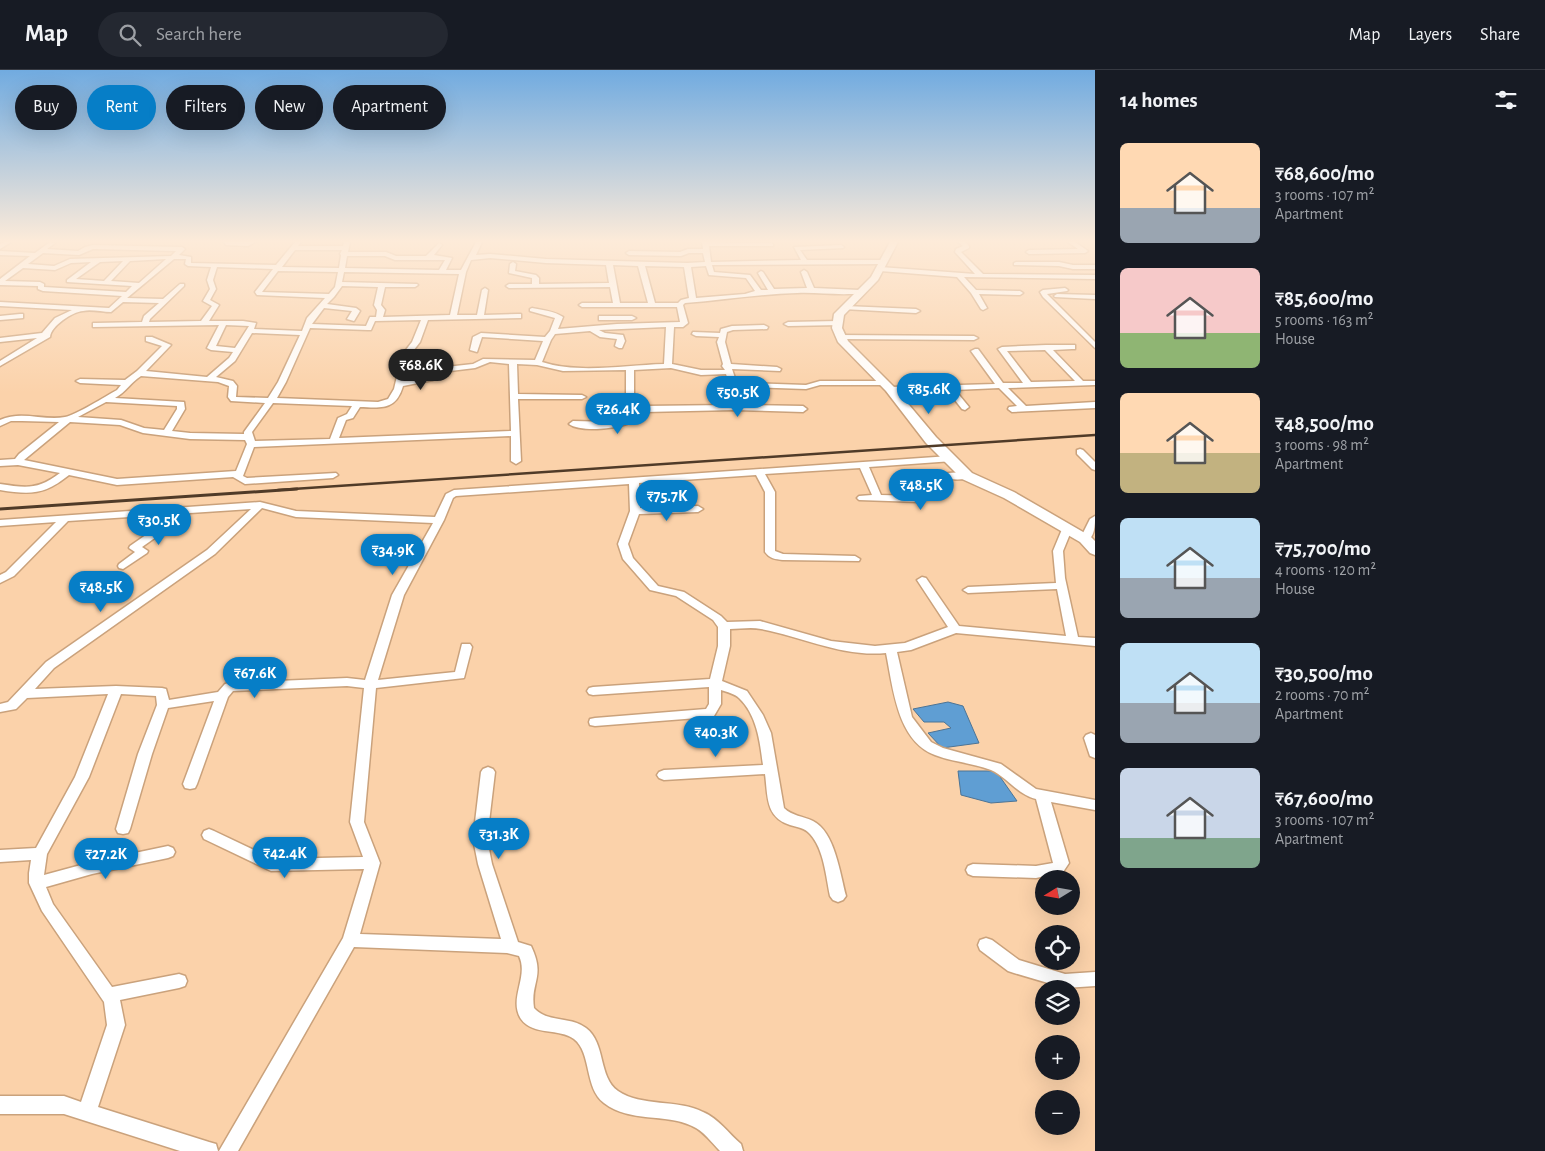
<!DOCTYPE html>
<meta charset="utf-8">
<style>
:root{--surface:#171b24;--page:#242831;--text:#f1f3f6;--muted:#9ea1a6;--line:#363941;--accent:#067ec7}
body{margin:0;font-family:"Alegreya Sans",sans-serif;background:var(--page);color:var(--text);height:100vh;display:flex;flex-direction:column;font-size:19px;white-space:nowrap}
*{box-sizing:border-box;margin:0}
p{font-size:16px;color:var(--muted)}
.icon{flex:none;width:28px;height:28px;fill:none;stroke:currentColor;stroke-width:2;stroke-linecap:round;stroke-linejoin:round}
.map{position:relative;flex:1;overflow:hidden}
.side{display:flex;flex-direction:column;background:var(--surface);width:450px}
.side>*{flex:none}
.banner{position:absolute;left:15px;top:15px;width:475px;height:45px;display:flex;gap:10px}
.needle{width:32px;rotate:259deg}
.tools{position:absolute;left:1035px;top:800px;display:grid;gap:10px}
.tools a{display:grid;place-items:center;width:45px;height:45px;border-radius:50%;background:var(--surface);box-shadow:0 5px 20px #0002;font-size:25px}
.price{position:absolute;translate:-50% -42px;padding:0 11px;border-radius:18px;background:var(--accent);color:#fff;font-size:16px;line-height:32px;filter:drop-shadow(0 1px 2px #0008)}
.price::after{content:'';position:absolute;left:50%;top:30px;width:15px;height:11px;margin-left:-8px;background:inherit;clip-path:polygon(0 0,100% 0,50% 100%)}
.price.on{background:#222;color:#fff}
ul{padding:0;list-style:none}
li{display:flex;align-items:center;gap:15px;height:125px;padding:0 25px}
li span{display:grid;place-items:center;flex:none;width:140px;height:100px;border-radius:8px;color:#555}
li>.icon{margin-inline-start:auto}
span .icon{width:60px;height:60px;fill:#fffc;stroke-width:1}
li b{font-size:21px}
h2{display:flex;justify-content:space-between;align-items:center;height:60px;padding:0 25px;font-size:21px}
.pill{padding:0 18px;border-radius:22px;background:var(--surface);box-shadow:0 5px 20px #0002;font-size:18px;line-height:45px}
.pill.on{background:var(--accent);color:#fff}
header{display:flex;align-items:center;gap:30px;box-sizing:border-box;height:70px;padding:0 25px;background:var(--surface);border-bottom:1px solid var(--line)}
header strong{font-size:24px}
nav{display:flex;gap:28px;margin-inline-start:auto;font-size:18px}
.search{width:350px;height:45px;background:var(--page);display:flex;align-items:center;gap:12px;box-sizing:border-box;padding:0 18px;border-radius:28px;color:var(--muted);font-size:19px}
main{display:flex;flex:1;min-height:0}
.map>svg:first-child{display:block}
.water{fill:#5f9ed3;stroke:#4d7495}
.lines{fill:none;stroke-linecap:round;stroke-linejoin:round}
.street-casing{stroke:#caa27c;stroke-width:3}
.secondary-casing{stroke:#caa27c;stroke-width:3}
.street{fill:#fff;fill-rule:evenodd}
.secondary{fill:#fff;fill-rule:evenodd}
.rail-far1{stroke:#503b28;stroke-width:2.5}
.rail{stroke:#503b28;stroke-width:3}
</style>
<header>
<strong>Map</strong>
<div class="search"><svg class="icon" aria-label="search" viewBox="0 0 24 24"><circle cx="10" cy="10" r="6"/><path d="M15 15l6 6"/></svg>Search here</div>
<nav><a>Map</a><a>Layers</a><a>Share</a></nav>
</header>
<main>
<div class="map">
<svg width="1095" height="1081" viewBox="0 0 1095 1081">
<rect width="100%" height="100%" fill="#fbd2aa"/>
<g class="water">
<polygon points="948,632 963,636 979,673 942,678 928,663 951,658 944,652 924,652 913,639"/>
<polygon points="958,701 996,701 1017,731 991,733 961,725"/>
</g>
<g class="lines">
<g class="street-casing">
<g id="street">
<polygon points="4,172 11,172 0,179 0,174"/>
<path d="M50,172L55,173L47,179L78,181L85,177L93,175L182,177L185,179L179,185L191,187V193L276,195L295,172H301L298,176H343L344,172H350L348,182H386L396,186H426L439,173L442,175L434,185L452,188L446,200H461L476,172H482L476,185L490,184L546,189L687,193L705,192L703,183H689L681,186L629,185L626,183L629,181L680,182L688,179H703L702,172L771,173L773,174V176H709L711,192L801,190L794,177L841,175L844,177L843,178L800,180L807,190H884L887,192L884,194L712,195L714,202L750,205L761,220H768L758,203L761,201L763,202L774,219L807,218L801,202L804,200L807,202L814,218L860,220L863,222L862,223C841,226 818,222 797,223C759,224 723,230 685,233L683,235L688,253L683,257H674L672,294L701,300H725L722,296L723,294L717,272L719,267L696,266L692,264L693,262L720,263L721,259L732,256L764,255L768,257L767,259L733,260L727,262L725,272L731,294L777,297L781,299L780,301L732,299L735,308L731,310H728L726,304L701,305L671,298L634,300V331L637,334L645,336L730,335L732,315L749,313L806,315L820,311H884L888,313L884,315H820L806,319L749,317L739,319L738,335L803,336L807,339L803,342L734,340L645,342L638,340L637,348C627,359 581,363 569,354L573,351L613,352L629,347L630,336L626,331V300L563,301L537,295L517,294L518,324L582,325L586,327L582,329H518L521,391L516,394L511,391V366L254,377L243,406L247,408L336,403L338,405L333,408L245,414L233,407L117,415L69,405C44,425 31,425 0,420V414C26,418 38,420 60,403L18,395L0,396V390L15,389L19,384L59,352L22,351H11L0,356V350C21,340 44,351 65,347C76,345 106,326 117,320L121,315L80,313L76,311L80,309L125,310L137,301L162,276L146,271V267H152L171,275L146,301L207,307L229,288L233,282L211,280L207,278L219,255L93,257V253H96L142,252L144,246L159,233L123,232L111,242C102,242 91,239 83,241C72,242 51,256 50,267L0,296V291L37,268L0,272V268L42,263L55,248L72,240L0,236V232L109,238L122,226L43,221L38,219V216L0,215V209L30,186L0,185V181L35,183ZM93,179L176,181L171,186L70,189L54,196L28,194L43,183L79,185ZM295,180H342L340,184L341,185L339,198L282,197ZM347,186H385L395,190H445L439,200L345,198ZM490,188L546,193L606,195L609,213L539,214V208L536,205L515,201L516,194L513,192L510,194L509,203L532,208V214H509L506,216L509,218L610,217L613,233H582L579,235L582,237H677L680,252L617,254L558,259L563,247C554,241 543,240 532,238L530,239V241L555,248L550,261L545,267L481,263L473,267L470,280L477,282L482,267L543,271L535,290L483,289L473,294L437,298L427,306L404,311L410,285L420,272L428,250L521,248V244H518L484,245L488,220L485,218L482,220L477,245H457L466,202L471,190ZM166,189L139,213L111,211L130,191ZM174,189H186L185,194L188,196L211,197L207,210L210,219L203,231L212,236L201,251L149,252L150,249L184,216V214H180L163,229L127,228ZM123,191L104,211L76,209L100,192ZM91,192L67,210V212L132,216L126,222L44,217V214L40,212L5,211L23,198L55,200L71,193ZM613,195L638,196L648,233H620ZM645,196L684,197L689,228L681,230L678,233H655ZM706,196L709,205L746,208L755,221L745,224L696,228L691,197ZM217,197L273,199L255,222L257,225L325,228L307,248L302,261L254,259L256,253L243,251H209L219,235L210,230L216,219L213,210ZM278,201L338,202L335,217L329,224L262,222ZM344,202L459,204L450,245L383,247L385,240L381,235L385,217H415L418,215L417,214L342,212ZM342,216L378,217L374,235L377,240L376,247H370L366,256L312,254L324,238L352,241L347,249L354,251L360,241L356,238L327,234L334,227ZM421,250L412,272L402,285L394,319L388,329L378,332L277,328L286,312L310,258L368,260H371L375,251ZM226,255L249,256L235,278L216,276ZM666,257L664,294C627,295 578,304 542,292L551,270L555,264L590,261L600,267L617,269L615,276L619,278H622L625,271L623,265L605,263L599,260ZM252,263L300,265L278,312L268,328L236,327L237,316L233,311L216,307L235,291ZM490,292L509,294L511,361L339,368L346,350L353,348L360,337C382,338 396,340 403,316L433,310L442,302L475,298ZM141,306L218,312L229,316L228,327L231,331L265,333L244,362V364L190,363L172,361L185,339L184,332L115,328C126,322 131,312 141,306ZM106,332L177,336V339L164,360L144,358L121,350L78,347ZM273,333L352,336L347,344L338,348L330,369L255,371L252,362ZM70,352L120,355L143,363L190,369L245,370L247,374L236,401L117,409L24,390Z"/>
<polygon points="224,172 255,172 248,176 226,175"/>
<polygon points="958,172 965,172 969,176 969,178 961,182 983,204 1095,205 1095,209 964,207 976,220 1020,221 1023,223 1020,225 979,224 987,238 983,240 981,239 971,223 957,207 880,201 877,199 880,197 975,204 955,182 956,179 963,176"/>
<polygon points="1068,172 1075,172 1088,181 1085,183 1029,184 1026,182 1029,180 1078,179"/>
<polygon points="1016,192 1059,192 1073,195 1095,195 1095,199 1073,199 1059,196 1014,195 1014,193"/>
<polygon points="1065,218 1068,220 1067,221 1047,224 1095,272 1095,278 1043,227 1040,222 1043,220"/>
<polygon points="1057,224 1095,225 1095,229 1055,227 1054,226"/>
<polygon points="845,236 916,239 920,241 916,243 843,239 843,237"/>
<polygon points="20,244 23,244 23,248 0,250 0,246"/>
<polygon points="599,246 632,246 636,248 632,250 599,250"/>
<polygon points="838,251 842,253 841,255 788,256 784,254 788,252"/>
<polygon points="838,265 974,266 978,268 974,270 841,269 838,269"/>
<path d="M1046,275H1075V279H1072L1053,280L1083,311H1095V315L1008,318L1026,336L1095,332V338L1012,342L1008,339L1009,337L1017,336L999,318L955,320L969,337L965,340L962,339L947,320L890,321L886,319L890,317L995,314L971,281L975,279H978L1003,313H1023L998,279L1002,277ZM1045,280L1075,311L1031,312L1007,281Z"/>
<polygon points="1080,379 1083,380 1095,392 1095,400 1092,399 1077,384 1077,380"/>
<path d="M950,386L953,387V391L869,397L881,425L918,426L927,422V411C935,403 963,399 972,406C962,413 947,406 937,412L935,426L919,432L859,430L857,428L859,426L872,425L860,398L765,404L775,422V481L783,484L855,486L860,489L859,491L783,490C775,489 770,489 765,482V422L756,405L639,413L640,438L698,436L703,439L698,442L639,444L628,474L633,488L658,516L684,522L721,546L727,552L760,551L831,571L875,576L905,573L948,557L917,510L922,507L926,508L959,556L1066,566L1057,519L968,523L963,520L968,517L1056,513L1053,481L1063,457H1071L1072,459L1063,481L1065,508L1078,567L1095,568V576L956,563L911,580L897,582L912,647L931,672L943,678L1001,694L1036,719L1095,730V740L1051,732L1069,793L1063,802L1036,808L973,806L968,804L966,800L968,796L973,794L1036,796L1053,793L1036,729C1018,725 1007,707 991,700C973,693 953,692 935,685C897,671 893,617 886,583C841,587 804,567 761,559C751,557 740,559 730,559V576L722,611L747,621L763,645L771,663L784,738C792,746 803,746 813,751C835,762 840,804 846,826L843,830L838,832L833,830L830,826C826,807 824,779 810,764C805,758 797,757 790,755C765,747 768,726 765,704L664,710L659,708L657,705L659,702L664,700L763,695C760,672 757,645 739,628C735,624 727,622 721,620V634L714,646L710,647L595,656L590,655L589,652L590,649L595,648L706,639L709,634V617L593,625L589,624L587,621L589,618L593,617L710,609L718,576V557L713,550L676,526L650,520L623,489L618,474L630,441L629,414L456,426L453,428L444,450L404,525L378,610L455,602L462,574H470L472,577L464,608L376,618L364,752L380,793L360,864L501,869L478,794L473,769L481,702L483,699L488,697L493,699L495,702L487,769L492,794L518,872L531,876C546,907 530,912 534,938C547,953 571,946 586,958C606,973 598,1007 618,1021C641,1037 678,1029 703,1042C718,1048 729,1064 741,1074L743,1081H720C712,1073 703,1060 692,1056C665,1043 630,1053 604,1033C584,1018 592,983 574,969C560,958 533,966 521,949C508,929 529,907 519,886L507,883L354,877L238,1081H219L343,868L364,799L271,801L204,769L202,765L204,761L209,759L214,761L273,789L363,787L350,752L364,618L347,616L233,621L228,627L197,714L195,718L190,719L185,718L183,714L214,631L168,638L152,684L130,759L128,763L123,764L118,763L116,759L138,684L157,635L156,626L121,624L89,707L47,784L44,805L92,792L168,776L173,778L175,782L173,786L168,788L92,804L46,817L53,834L112,917L179,904L185,906L187,911L185,916L179,918L120,930L125,955L98,1037L209,1072L216,1074L218,1081H180L64,1044H0V1026H64L81,1032L107,955L104,932L42,841L29,813V803L31,790L0,792V780L36,778L75,707L108,624L27,628L16,639L0,642V634L8,632L46,592L207,480L251,439L190,443L142,477L148,481L147,483L123,499L119,498L118,496L119,494L135,482L129,478L130,476L176,444L68,451L14,506L0,513V505L6,502L56,452L0,456V450L260,432L296,441L435,447L446,424L454,420ZM262,438L296,447L433,453L392,525L365,610L347,608L229,613L225,614L218,622L169,630L166,619L162,618L116,616L35,619L54,598L215,484Z"/>
<path d="M1095,446C1095,455 1095,468 1085,472L1081,471L1080,469L1090,449Z"/>
<polygon points="1091,663 1095,665 1095,688 1090,686 1084,668 1086,665"/>
<polygon points="986,868 992,870 1019,890 1065,904 1095,902 1095,916 1065,918 1014,903 1008,901 980,880 978,875 980,870"/>
</g>
</g>
<g class="secondary-casing">
<polygon id="secondary" points="890,172 898,172 878,210 844,245 842,258 848,271 894,317 936,367 972,403 1014,422 1090,466 1095,471 1095,485 1090,483 1080,472 1004,428 962,409 926,373 886,321 838,272 832,258 834,244 871,207"/>
</g>
<use href="#street" class="street"/>
<use href="#secondary" class="secondary"/>
<polyline class="rail-far1" points="278,420 1095,365"/>
<polyline class="rail" points="0,439 297,419"/>
</g>
<linearGradient id="sky" x2="0" y2="1"><stop stop-color="#71abe0"/><stop offset="0.53" stop-color="#fdebd9"/><stop offset="1" stop-color="#fdebd9" stop-opacity="0"/></linearGradient>
<rect width="1095" height="323" fill="url(#sky)"/>
</svg>
<div class="tools">
<a><svg class="needle" viewBox="-14 -14 28 28"><path d="M0-13l5 13h-10z" fill="#e53935"/><path d="M0 13l5-13h-10z" fill="#9ea1a6"/></svg></a>
<a><svg class="icon" aria-label="locate" viewBox="0 0 24 24"><circle cx="12" cy="12" r="6"/><path d="M12 2v4M12 18v4M2 12h4M18 12h4"/></svg></a>
<a><svg class="icon" aria-label="layers" viewBox="0 0 24 24"><path d="M12 4l9 5-9 5-9-5zM3 14l9 5 9-5"/></svg></a>
<a>+</a>
<a>−</a>
</div>
<b class="price on" style="left:421px;top:321px">₹68.6K</b>
<b class="price" style="left:929px;top:345px">₹85.6K</b>
<b class="price" style="left:738px;top:348px">₹50.5K</b>
<b class="price" style="left:618px;top:365px">₹26.4K</b>
<b class="price" style="left:921px;top:441px">₹48.5K</b>
<b class="price" style="left:667px;top:452px">₹75.7K</b>
<b class="price" style="left:159px;top:476px">₹30.5K</b>
<b class="price" style="left:393px;top:506px">₹34.9K</b>
<b class="price" style="left:101px;top:543px">₹48.5K</b>
<b class="price" style="left:255px;top:629px">₹67.6K</b>
<b class="price" style="left:716px;top:688px">₹40.3K</b>
<b class="price" style="left:499px;top:790px">₹31.3K</b>
<b class="price" style="left:285px;top:809px">₹42.4K</b>
<b class="price" style="left:106px;top:810px">₹27.2K</b>
<div class="banner">
<a class="pill">Buy</a>
<a class="pill on">Rent</a>
<a class="pill">Filters</a>
<a class="pill">New</a>
<a class="pill">Apartment</a>
</div>
</div>
<section class="side">
<h2>14 homes<svg class="icon" aria-label="filters" viewBox="0 0 24 24"><path d="M4 7h16M4 17h16"/><circle cx="9" cy="7" r="2"/><circle cx="15" cy="17" r="2"/></svg></h2>
<ul>
<li><span style="background:linear-gradient(#ffd9b3 65%,#9aa5b1 0)"><svg class="icon" aria-label="home" viewBox="0 0 24 24"><path d="M3 11l9-7 9 7M6 9v11h12V9"/></svg></span><div><b>₹68,600/mo</b><p>3 rooms · 107 m²</p><p>Apartment</p></div></li>
<li><span style="background:linear-gradient(#f6c9c9 65%,#8fb573 0)"><svg class="icon" aria-label="home" viewBox="0 0 24 24"><path d="M3 11l9-7 9 7M6 9v11h12V9"/></svg></span><div><b>₹85,600/mo</b><p>5 rooms · 163 m²</p><p>House</p></div></li>
<li><span style="background:linear-gradient(#ffd9b3 60%,#c2b280 0)"><svg class="icon" aria-label="home" viewBox="0 0 24 24"><path d="M3 11l9-7 9 7M6 9v11h12V9"/></svg></span><div><b>₹48,500/mo</b><p>3 rooms · 98 m²</p><p>Apartment</p></div></li>
<li><span style="background:linear-gradient(#bfe0f5 60%,#9aa5b1 0)"><svg class="icon" aria-label="home" viewBox="0 0 24 24"><path d="M3 11l9-7 9 7M6 9v11h12V9"/></svg></span><div><b>₹75,700/mo</b><p>4 rooms · 120 m²</p><p>House</p></div></li>
<li><span style="background:linear-gradient(#bfe0f5 60%,#9aa5b1 0)"><svg class="icon" aria-label="home" viewBox="0 0 24 24"><path d="M3 11l9-7 9 7M6 9v11h12V9"/></svg></span><div><b>₹30,500/mo</b><p>2 rooms · 70 m²</p><p>Apartment</p></div></li>
<li><span style="background:linear-gradient(#c9d6e8 70%,#7fa58c 0)"><svg class="icon" aria-label="home" viewBox="0 0 24 24"><path d="M3 11l9-7 9 7M6 9v11h12V9"/></svg></span><div><b>₹67,600/mo</b><p>3 rooms · 107 m²</p><p>Apartment</p></div></li>
</ul>
</section>
</main>
